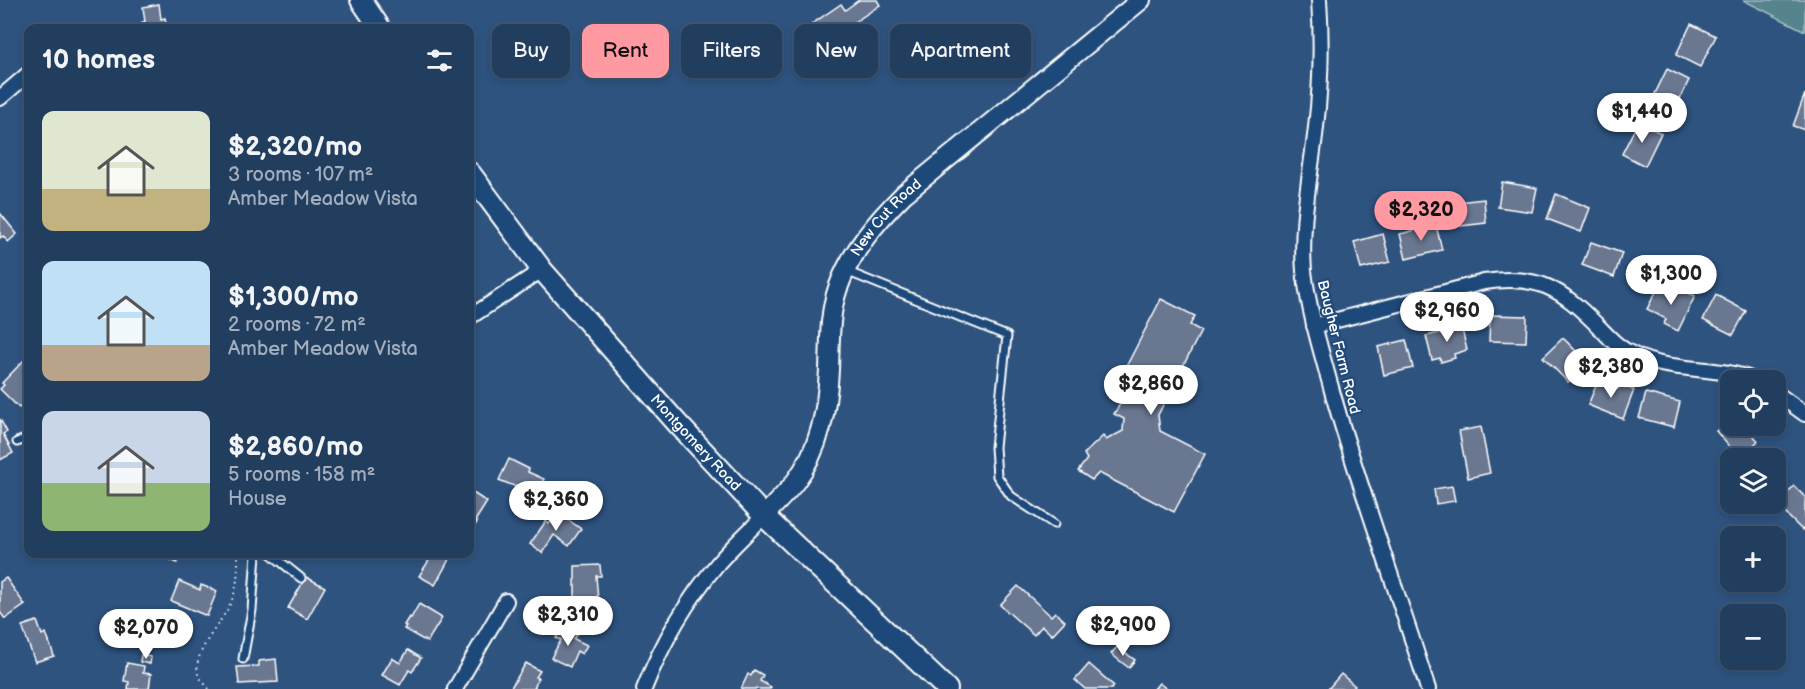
<!DOCTYPE html>
<meta charset="utf-8">
<style>
:root{--surface:#223e5f;--page:#2e4968;--text:#f1f3f6;--muted:#a2aebd;--line:#3f5774;--accent:#ff9aa2}
body{margin:0;font-family:"Balsamiq Sans",sans-serif;background:var(--page);color:var(--text);height:100vh;display:flex;flex-direction:column;font-size:22px;white-space:nowrap}
*{box-sizing:border-box;margin:0}
p{font-size:20px;color:var(--muted)}
.icon{flex:none;width:33px;height:33px;fill:none;stroke:currentColor;stroke-width:2;stroke-linecap:round;stroke-linejoin:round}
.map{position:relative;flex:1;overflow:hidden}
.sheet{position:absolute;left:24px;top:24px;width:450px;height:534px;display:flex;flex-direction:column;background:var(--surface);border-radius:12px;box-shadow:0 3px 9px #0003,0 0 0 2px var(--line)}
.sheet>*{flex:none}
.hud{position:absolute;left:492px;top:24px;width:570px;height:54px;display:flex;gap:12px}
.controls{position:absolute;left:1720px;top:370px;display:grid;gap:12px}
.controls a{display:grid;place-items:center;width:66px;height:66px;border-radius:12px;background:var(--surface);box-shadow:0 3px 9px #0003,0 0 0 2px var(--line);font-size:30px}
.price{position:absolute;translate:-50% -51px;padding:0 14px;border-radius:21px;background:#fff;color:#222;font-size:20px;line-height:39px;filter:drop-shadow(0 2px 3px #0008)}
.price::after{content:'';position:absolute;left:50%;top:36px;width:18px;height:14px;margin-left:-9px;background:inherit;clip-path:polygon(0 0,100% 0,50% 100%)}
.price.active{background:var(--accent);color:#111}
ul{padding:0;list-style:none}
li{display:flex;align-items:center;gap:18px;height:150px;padding:0 18px}
li span{display:grid;place-items:center;flex:none;width:168px;height:120px;border-radius:12px;color:#555}
li>.icon{margin-inline-start:auto}
span .icon{width:72px;height:72px;fill:#fffc;stroke-width:1}
li b{font-size:26px}
h2{display:flex;justify-content:space-between;align-items:center;height:72px;padding:0 18px;font-size:26px}
.pill{padding:0 21px;border-radius:12px;background:var(--surface);box-shadow:0 3px 9px #0003,0 0 0 2px var(--line);font-size:21px;line-height:54px}
.pill.active{background:var(--accent);color:#111}
.map>svg:first-child{display:block}
.green{fill:#54848e;stroke:#aac2c6;stroke-width:1.5}
.building{fill:#6b7791;stroke:#fff;stroke-width:1.5}
.lines{fill:none;stroke-linecap:round;stroke-linejoin:round}
.service-casing{stroke:#fff;stroke-width:11}
.minor-casing{stroke:#fff;stroke-width:18}
.tertiary-casing{stroke:#fff;stroke-width:22}
.secondary-casing{stroke:#fff;stroke-width:24}
.path{stroke:#fff;stroke-width:2;stroke-dasharray:1.5 4.5;stroke-linecap:butt}
.service{stroke:#1f4a7a;stroke-width:7}
.minor{stroke:#1f4a7a;stroke-width:14}
.tertiary{stroke:#1f4a7a;stroke-width:18}
.secondary{stroke:#1f4a7a;stroke-width:20}
.labels{text-anchor:middle;stroke-width:4.5;stroke-linejoin:round;paint-order:stroke}
.street-label{font-size:15px;fill:#fff;stroke:#1f4a7a}
</style>
<div class="map">
<svg width="1805" height="689" viewBox="0 0 1805 689">
<rect width="100%" height="100%" fill="#2e537f"/>
<filter id="ink" filterUnits="userSpaceOnUse"><feTurbulence type="fractalNoise" baseFrequency=".0167" numOctaves="2"/><feDisplacementMap in="SourceGraphic" scale="12" xChannelSelector="R" yChannelSelector="G"/><feConvolveMatrix kernelMatrix="1 2 1 2 8 2 1 2 1" color-interpolation-filters="sRGB"/></filter>
<g filter="url(#ink)">
<polygon class="green" points="1743,0 1805,0 1805,31"/>
<g class="building">
<polygon points="859,0 877,0 880,5 825,42 812,24 841,4 845,10"/>
<polygon points="159,4 161,19 165,18 167,28 143,28 142,22 145,22 143,7"/>
<polygon points="1691,24 1716,36 1700,67 1676,55"/>
<polygon points="1667,69 1689,80 1673,113 1651,102"/>
<polygon points="1805,94 1805,130 1793,126"/>
<polygon points="1638,122 1661,133 1645,166 1622,154"/>
<polygon points="1502,182 1537,188 1532,212 1498,207"/>
<polygon points="1556,194 1590,208 1581,232 1547,219"/>
<polygon points="1484,199 1486,223 1452,227 1449,203"/>
<polygon points="0,213 17,234 8,242 3,236 0,238"/>
<polygon points="1436,225 1442,250 1406,259 1400,234"/>
<polygon points="1383,234 1390,262 1361,269 1354,242"/>
<polygon points="1591,242 1622,253 1614,277 1582,265"/>
<polygon points="1669,285 1695,296 1678,331 1664,324 1666,319 1647,309 1659,286 1667,290"/>
<polygon points="1716,295 1746,311 1733,335 1703,320"/>
<polygon points="1161,299 1195,316 1190,325 1201,331 1158,415 1160,431 1205,454 1174,512 1099,473 1092,480 1078,471 1087,459 1084,454 1103,436 1106,440 1123,431 1124,419 1114,414 1129,389 1124,386 1128,363"/>
<polygon points="1490,315 1527,316 1526,342 1489,341"/>
<polygon points="1460,321 1467,350 1454,354 1455,358 1441,362 1440,358 1432,360 1426,336 1448,331 1446,324"/>
<polygon points="1563,338 1588,363 1568,382 1543,357"/>
<polygon points="1406,340 1413,368 1384,375 1378,347"/>
<polygon points="26,358 28,360 28,398 19,408 0,389 4,385 2,383"/>
<polygon points="1598,381 1618,389 1619,385 1634,390 1623,419 1588,405"/>
<polygon points="1646,393 1680,402 1674,427 1639,418"/>
<polygon points="1731,418 1731,426 1746,426 1758,441 1739,458 1716,431"/>
<polygon points="0,419 7,432 3,434 13,453 0,460"/>
<polygon points="1481,427 1490,473 1468,478 1459,431"/>
<polygon points="509,459 529,469 528,472 544,479 536,495 499,480"/>
<polygon points="1452,486 1455,501 1436,504 1434,489"/>
<polygon points="1794,486 1805,497 1805,527 1802,530 1776,504"/>
<polygon points="470,491 487,502 475,521 477,522 470,534"/>
<polygon points="557,512 581,529 569,546 554,535 542,553 530,544 546,521 549,524"/>
<polygon points="159,554 183,554 177,563"/>
<polygon points="433,554 452,554 435,585 419,576"/>
<polygon points="600,565 601,576 596,576 598,600 575,601 575,566"/>
<polygon points="306,577 325,587 307,619 288,608"/>
<polygon points="6,578 25,605 5,619 0,612 0,582"/>
<polygon points="179,581 200,590 201,585 217,591 207,616 171,601"/>
<polygon points="1018,586 1051,616 1055,612 1065,621 1052,635 1042,626 1034,635 1000,605"/>
<polygon points="419,604 442,618 427,642 404,629 406,626 404,625 409,617 411,618"/>
<polygon points="37,621 42,635 46,633 54,656 35,662 22,626"/>
<polygon points="562,625 578,633 574,639 587,645 582,654 577,651 570,667 551,658 561,640 556,638"/>
<polygon points="1117,647 1135,660 1129,668 1111,654"/>
<polygon points="408,650 421,658 412,672 409,670 400,685 382,675 392,658 400,663"/>
<polygon points="141,655 151,657 150,664 140,662"/>
<polygon points="276,659 278,682 239,684 237,667 259,666 259,661"/>
<polygon points="127,663 144,666 143,673 151,674 149,689 128,689 129,682 124,681"/>
<polygon points="526,663 540,671 536,677 538,678 534,689 510,689"/>
<polygon points="1089,664 1114,686 1112,689 1085,689 1075,680"/>
<polygon points="754,670 763,675 760,681 771,687 770,689 741,689 748,674 751,676"/>
<polygon points="1341,674 1355,686 1352,689 1328,689"/>
<polygon points="1159,683 1167,689 1154,689"/>
</g>
<g class="lines">
<g class="service-casing">
<g id="service">
<polyline points="846,271 1007,336 995,447 997,476 1011,496 1054,524"/>
<polyline points="17,442 28,438"/>
<polyline points="271,554 301,578"/>
<polyline points="243,659 252,610 256,554"/>
</g>
</g>
<g class="minor-casing">
<g id="minor">
<path d="M1319,0C1322,42 1321,84 1316,127C1311,174 1300,223 1304,271C1309,312 1321,351 1332,391C1360,491 1397,589 1428,689"/>
<polyline points="0,98 28,74"/>
<polyline points="470,317 542,270"/>
<path d="M1314,326L1484,282C1538,274 1560,288 1597,325C1608,336 1618,348 1632,354C1671,374 1715,364 1756,381"/>
<polyline points="1776,393 1805,414"/>
<polyline points="455,689 506,601"/>
<path d="M644,689C662,643 687,600 719,562C733,546 749,531 764,516"/>
</g>
</g>
<g class="tertiary-casing">
<g id="tertiary">
<path id="s1" d="M764,516C774,505 786,494 795,482C820,449 827,410 829,370C830,343 829,313 838,288C851,251 877,221 904,194L1141,0"/>
</g>
</g>
<g class="secondary-casing">
<g id="secondary">
<polyline points="361,0 380,28"/>
<path id="s2" d="M470,173L542,270L677,423L764,516L947,689"/>
</g>
</g>
<path class="path" d="M209,689C206,685 200,679 198,674C192,652 222,623 230,604C238,588 238,571 238,554"/>
<use href="#service" class="service"/>
<use href="#minor" class="minor"/>
<use href="#tertiary" class="tertiary"/>
<use href="#secondary" class="secondary"/>
</g>
</g>
<g class="labels">
<g class="street-label">
<text dy="5" stroke="none"><textPath href="#s1" startOffset="334">New Cut Road</textPath></text>
<text transform="translate(1339 347) rotate(76)" y="5">Baugher Farm Road</text>
<text dy="5" stroke="none"><textPath href="#s2" startOffset="352">Montgomery Road</textPath></text>
</g>
</g>
</svg>
<div class="controls">
<a><svg class="icon" aria-label="locate" viewBox="0 0 24 24"><circle cx="12" cy="12" r="6"/><path d="M12 2v4M12 18v4M2 12h4M18 12h4"/></svg></a>
<a><svg class="icon" aria-label="layers" viewBox="0 0 24 24"><path d="M12 4l9 5-9 5-9-5zM3 14l9 5 9-5"/></svg></a>
<a>+</a>
<a>−</a>
</div>
<b class="price" style="left:1642px;top:144px">$1,440</b>
<b class="price active" style="left:1421px;top:242px">$2,320</b>
<b class="price" style="left:1671px;top:306px">$1,300</b>
<b class="price" style="left:1447px;top:343px">$2,960</b>
<b class="price" style="left:1611px;top:399px">$2,380</b>
<b class="price" style="left:1151px;top:416px">$2,860</b>
<b class="price" style="left:556px;top:532px">$2,360</b>
<b class="price" style="left:568px;top:647px">$2,310</b>
<b class="price" style="left:1123px;top:657px">$2,900</b>
<b class="price" style="left:146px;top:660px">$2,070</b>
<div class="hud">
<a class="pill">Buy</a>
<a class="pill active">Rent</a>
<a class="pill">Filters</a>
<a class="pill">New</a>
<a class="pill">Apartment</a>
</div>
<section class="sheet">
<h2>10 homes<svg class="icon" aria-label="filters" viewBox="0 0 24 24"><path d="M4 7h16M4 17h16"/><circle cx="9" cy="7" r="2"/><circle cx="15" cy="17" r="2"/></svg></h2>
<ul>
<li><span style="background:linear-gradient(#dfe7d0 65%,#c2b280 0)"><svg class="icon" aria-label="home" viewBox="0 0 24 24"><path d="M3 11l9-7 9 7M6 9v11h12V9"/></svg></span><div><b>$2,320/mo</b><p>3 rooms · 107 m²</p><p>Amber Meadow Vista</p></div></li>
<li><span style="background:linear-gradient(#bfe0f5 70%,#b9a48a 0)"><svg class="icon" aria-label="home" viewBox="0 0 24 24"><path d="M3 11l9-7 9 7M6 9v11h12V9"/></svg></span><div><b>$1,300/mo</b><p>2 rooms · 72 m²</p><p>Amber Meadow Vista</p></div></li>
<li><span style="background:linear-gradient(#c9d6e8 60%,#8fb573 0)"><svg class="icon" aria-label="home" viewBox="0 0 24 24"><path d="M3 11l9-7 9 7M6 9v11h12V9"/></svg></span><div><b>$2,860/mo</b><p>5 rooms · 158 m²</p><p>House</p></div></li>
</ul>
</section>
</div>
